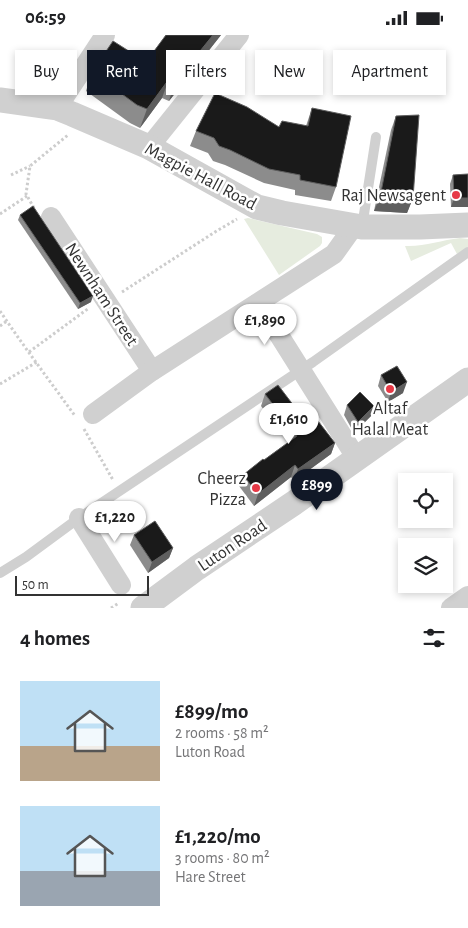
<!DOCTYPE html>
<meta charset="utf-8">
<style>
:root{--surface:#fff;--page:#f6f6f6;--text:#202124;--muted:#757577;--accent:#111827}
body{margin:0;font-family:"Alegreya Sans",sans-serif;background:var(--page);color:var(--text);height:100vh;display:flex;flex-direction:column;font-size:19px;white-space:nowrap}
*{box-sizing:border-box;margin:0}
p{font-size:16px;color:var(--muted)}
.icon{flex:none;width:28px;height:28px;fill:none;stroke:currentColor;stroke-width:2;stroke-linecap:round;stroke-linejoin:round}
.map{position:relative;height:573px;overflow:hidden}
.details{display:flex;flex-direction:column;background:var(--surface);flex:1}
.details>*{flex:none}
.banner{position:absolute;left:15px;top:15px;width:439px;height:45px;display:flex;gap:10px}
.buttons{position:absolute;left:398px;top:438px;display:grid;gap:10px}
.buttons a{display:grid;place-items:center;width:55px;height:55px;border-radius:0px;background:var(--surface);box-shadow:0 2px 8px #0003;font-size:25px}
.scale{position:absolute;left:15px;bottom:12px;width:134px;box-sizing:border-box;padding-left:5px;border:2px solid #333;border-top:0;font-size:14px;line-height:18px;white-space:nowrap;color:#333;-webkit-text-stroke:4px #fff;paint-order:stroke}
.price{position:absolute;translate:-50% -42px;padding:0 11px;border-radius:18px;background:#fff;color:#222;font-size:16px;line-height:32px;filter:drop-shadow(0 1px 2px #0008)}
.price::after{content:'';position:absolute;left:50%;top:30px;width:15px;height:11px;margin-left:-8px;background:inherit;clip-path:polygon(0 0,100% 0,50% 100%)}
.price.on{background:var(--accent);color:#fff}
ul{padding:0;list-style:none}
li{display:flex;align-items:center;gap:15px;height:125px;padding:0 20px}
li span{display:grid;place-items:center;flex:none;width:140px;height:100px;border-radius:0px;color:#555}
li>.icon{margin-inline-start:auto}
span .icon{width:60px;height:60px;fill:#fffc;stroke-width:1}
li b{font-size:21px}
h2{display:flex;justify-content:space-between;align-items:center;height:60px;padding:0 20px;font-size:21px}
.pill{padding:0 18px;border-radius:0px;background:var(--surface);box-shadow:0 2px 8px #0003;font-size:18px;line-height:45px}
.pill.on{background:var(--accent);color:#fff}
.status{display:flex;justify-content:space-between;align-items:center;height:35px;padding:0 25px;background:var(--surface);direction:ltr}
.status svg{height:14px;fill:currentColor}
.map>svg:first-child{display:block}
.green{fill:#e6ecdf}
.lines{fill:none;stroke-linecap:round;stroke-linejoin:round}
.path{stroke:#cdcdcd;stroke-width:3;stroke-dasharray:2.5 2.5;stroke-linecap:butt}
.service{stroke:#d0d0d0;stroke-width:10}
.minor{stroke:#d0d0d0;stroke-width:20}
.tertiary{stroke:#d0d0d0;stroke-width:25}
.wall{fill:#8c8c8c}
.shaded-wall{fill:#5f5f5f}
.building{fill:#1a1a1a;stroke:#5f5f5f}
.poi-dot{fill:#e63946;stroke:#fff;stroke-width:2}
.labels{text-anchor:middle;stroke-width:5;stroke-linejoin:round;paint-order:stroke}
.street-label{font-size:18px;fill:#333;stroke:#fff}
.poi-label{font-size:18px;fill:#333;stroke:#fff;text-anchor:end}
</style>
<div class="status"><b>06:59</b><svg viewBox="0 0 49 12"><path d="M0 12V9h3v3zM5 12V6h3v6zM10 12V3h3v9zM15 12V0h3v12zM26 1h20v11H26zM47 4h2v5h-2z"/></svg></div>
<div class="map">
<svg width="468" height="573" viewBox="0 0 468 573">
<rect width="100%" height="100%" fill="#fff"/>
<g class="green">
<polygon points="248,183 317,199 322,202 322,208 320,211 279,240 244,184"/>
<path d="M460,203L468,204V212L457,219L451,208L411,226L405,211C424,212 441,205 460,203Z"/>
</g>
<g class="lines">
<g class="path">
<polyline points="11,140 30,131"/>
<polyline points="34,173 26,159 30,131 68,100"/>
<polyline points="0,179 27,161"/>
<polyline points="122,257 215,197 237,184"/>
<path d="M0,276C24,312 50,346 75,381"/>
<polyline points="0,291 7,286"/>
<polyline points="29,317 89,273"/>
<polyline points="0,349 37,327"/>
<polyline points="84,394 113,445"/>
<polyline points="111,573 119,568"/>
</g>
<g class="service">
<polyline points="362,192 376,102"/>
<polyline points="0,538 26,522 79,483 313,327 468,217"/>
</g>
<g class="minor">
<polyline points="57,73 105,0"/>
<polyline points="149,112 239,0"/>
<polyline points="51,182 152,336"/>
<polyline points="257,269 279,300 357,424"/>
<polyline points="93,379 152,336 334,219 354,191"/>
<polyline points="79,483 121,550"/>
<polyline points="451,573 468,561"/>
</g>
<g class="tertiary">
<polyline points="0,65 44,71 57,73 72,79 149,112 257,172 282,178 362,192 420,192 468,190"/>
<polyline points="143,573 197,533 294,468 468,345"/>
</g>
</g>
<g class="wall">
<polygon points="166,0 221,0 169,66 162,63 140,93 130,88 86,56 92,37 146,27"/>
<polygon points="29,27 62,34 58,45 51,58 22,53 25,38"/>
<polygon points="312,73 336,152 331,166 295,160 295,155 264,148 225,130 213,126 208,118 190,111 196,96 306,91"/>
<polygon points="396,81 413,163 407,178 374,176 391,95"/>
<polygon points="468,139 468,172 451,172 450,149 453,140"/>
<polygon points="20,180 91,267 78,274 18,185"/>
<polygon points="381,340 403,358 388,367 378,351"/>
<polygon points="265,359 310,392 335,408 331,419 294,446 291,442 254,471 239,451 243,440 289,407 261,371"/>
<polygon points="347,370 371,381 354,398 344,380"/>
<polygon points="134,500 173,513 169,523 148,538 130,510"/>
</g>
<g class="shaded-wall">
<polygon points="213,0 221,0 169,66 175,47"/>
<polygon points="62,34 58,45 51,58 55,47"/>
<polygon points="169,44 162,63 140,93 147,74"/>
<polygon points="380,162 413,163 407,178 374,176"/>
<polygon points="454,163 468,163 468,172 451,172"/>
<polygon points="93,261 91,267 78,274 80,268"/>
<polygon points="407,347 403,358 388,367 391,357"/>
<polygon points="374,371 371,381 354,398 358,387"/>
<polygon points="335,408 331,419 294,446 298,434"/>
<polygon points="295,430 291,442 254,471 258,459"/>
<polygon points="173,513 169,523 148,538 152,527"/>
</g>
<g class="building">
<polygon points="166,0 213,0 175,47 169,44 147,74 137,70 92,37 113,6 146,27"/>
<polygon points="34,18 62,34 55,47 26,42 29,27"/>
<polygon points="215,58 247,72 279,92 282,86 308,91 312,73 351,81 336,152 300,145 300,140 269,134 230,115 219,111 214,103 196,96"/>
<polygon points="419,80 413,163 380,162 396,81"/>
<polygon points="468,139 468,163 454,163 453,140"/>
<polygon points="33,171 93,261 80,268 20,180"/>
<polygon points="397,331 407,347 391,357 381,340"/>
<polygon points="278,350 310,392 318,386 335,408 298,434 295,430 258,459 243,440 263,424 264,425 297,401 265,359"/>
<polygon points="360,357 374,371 358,387 347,370"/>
<polygon points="155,486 173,513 152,527 134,500"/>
</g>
<g class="poi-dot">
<circle cx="456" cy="160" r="5"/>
<circle cx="390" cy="354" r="5"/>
<circle cx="256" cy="453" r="5"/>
</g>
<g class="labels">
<g class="street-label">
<text transform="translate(201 141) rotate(28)" y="6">Magpie Hall Road</text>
<text transform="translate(102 259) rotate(57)" y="6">Newnham Street</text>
<text transform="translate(232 510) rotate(-34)" y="6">Luton Road</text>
</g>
<g class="poi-label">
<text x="446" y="166">Raj Newsagent</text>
<text x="390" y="379" text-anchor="middle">Altaf<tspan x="390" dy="21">Halal Meat</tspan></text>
<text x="246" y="449">Cheerz<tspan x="246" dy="21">Pizza</tspan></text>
</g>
</g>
</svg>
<div class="buttons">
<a><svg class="icon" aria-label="locate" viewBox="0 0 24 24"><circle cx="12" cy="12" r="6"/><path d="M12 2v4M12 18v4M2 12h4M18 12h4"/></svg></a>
<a><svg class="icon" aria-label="layers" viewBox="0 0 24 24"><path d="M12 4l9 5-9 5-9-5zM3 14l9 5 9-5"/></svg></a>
</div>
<div class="scale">50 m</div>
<b class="price" style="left:265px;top:311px">£1,890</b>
<b class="price" style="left:289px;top:410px">£1,610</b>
<b class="price on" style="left:317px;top:476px">£899</b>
<b class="price" style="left:115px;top:508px">£1,220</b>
<div class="banner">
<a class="pill">Buy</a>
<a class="pill on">Rent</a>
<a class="pill">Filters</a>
<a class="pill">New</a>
<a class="pill">Apartment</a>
</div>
</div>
<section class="details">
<h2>4 homes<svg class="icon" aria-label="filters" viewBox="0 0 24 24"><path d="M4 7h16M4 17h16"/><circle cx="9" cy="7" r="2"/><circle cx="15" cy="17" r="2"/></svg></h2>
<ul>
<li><span style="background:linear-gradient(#bfe0f5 65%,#b9a48a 0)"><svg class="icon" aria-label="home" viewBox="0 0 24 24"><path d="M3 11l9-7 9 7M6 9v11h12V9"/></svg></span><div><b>£899/mo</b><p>2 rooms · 58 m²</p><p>Luton Road</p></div></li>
<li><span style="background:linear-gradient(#bfe0f5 65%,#9aa5b1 0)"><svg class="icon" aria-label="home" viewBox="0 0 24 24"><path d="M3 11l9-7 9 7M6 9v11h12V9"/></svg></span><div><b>£1,220/mo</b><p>3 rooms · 80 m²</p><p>Hare Street</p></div></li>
</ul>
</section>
